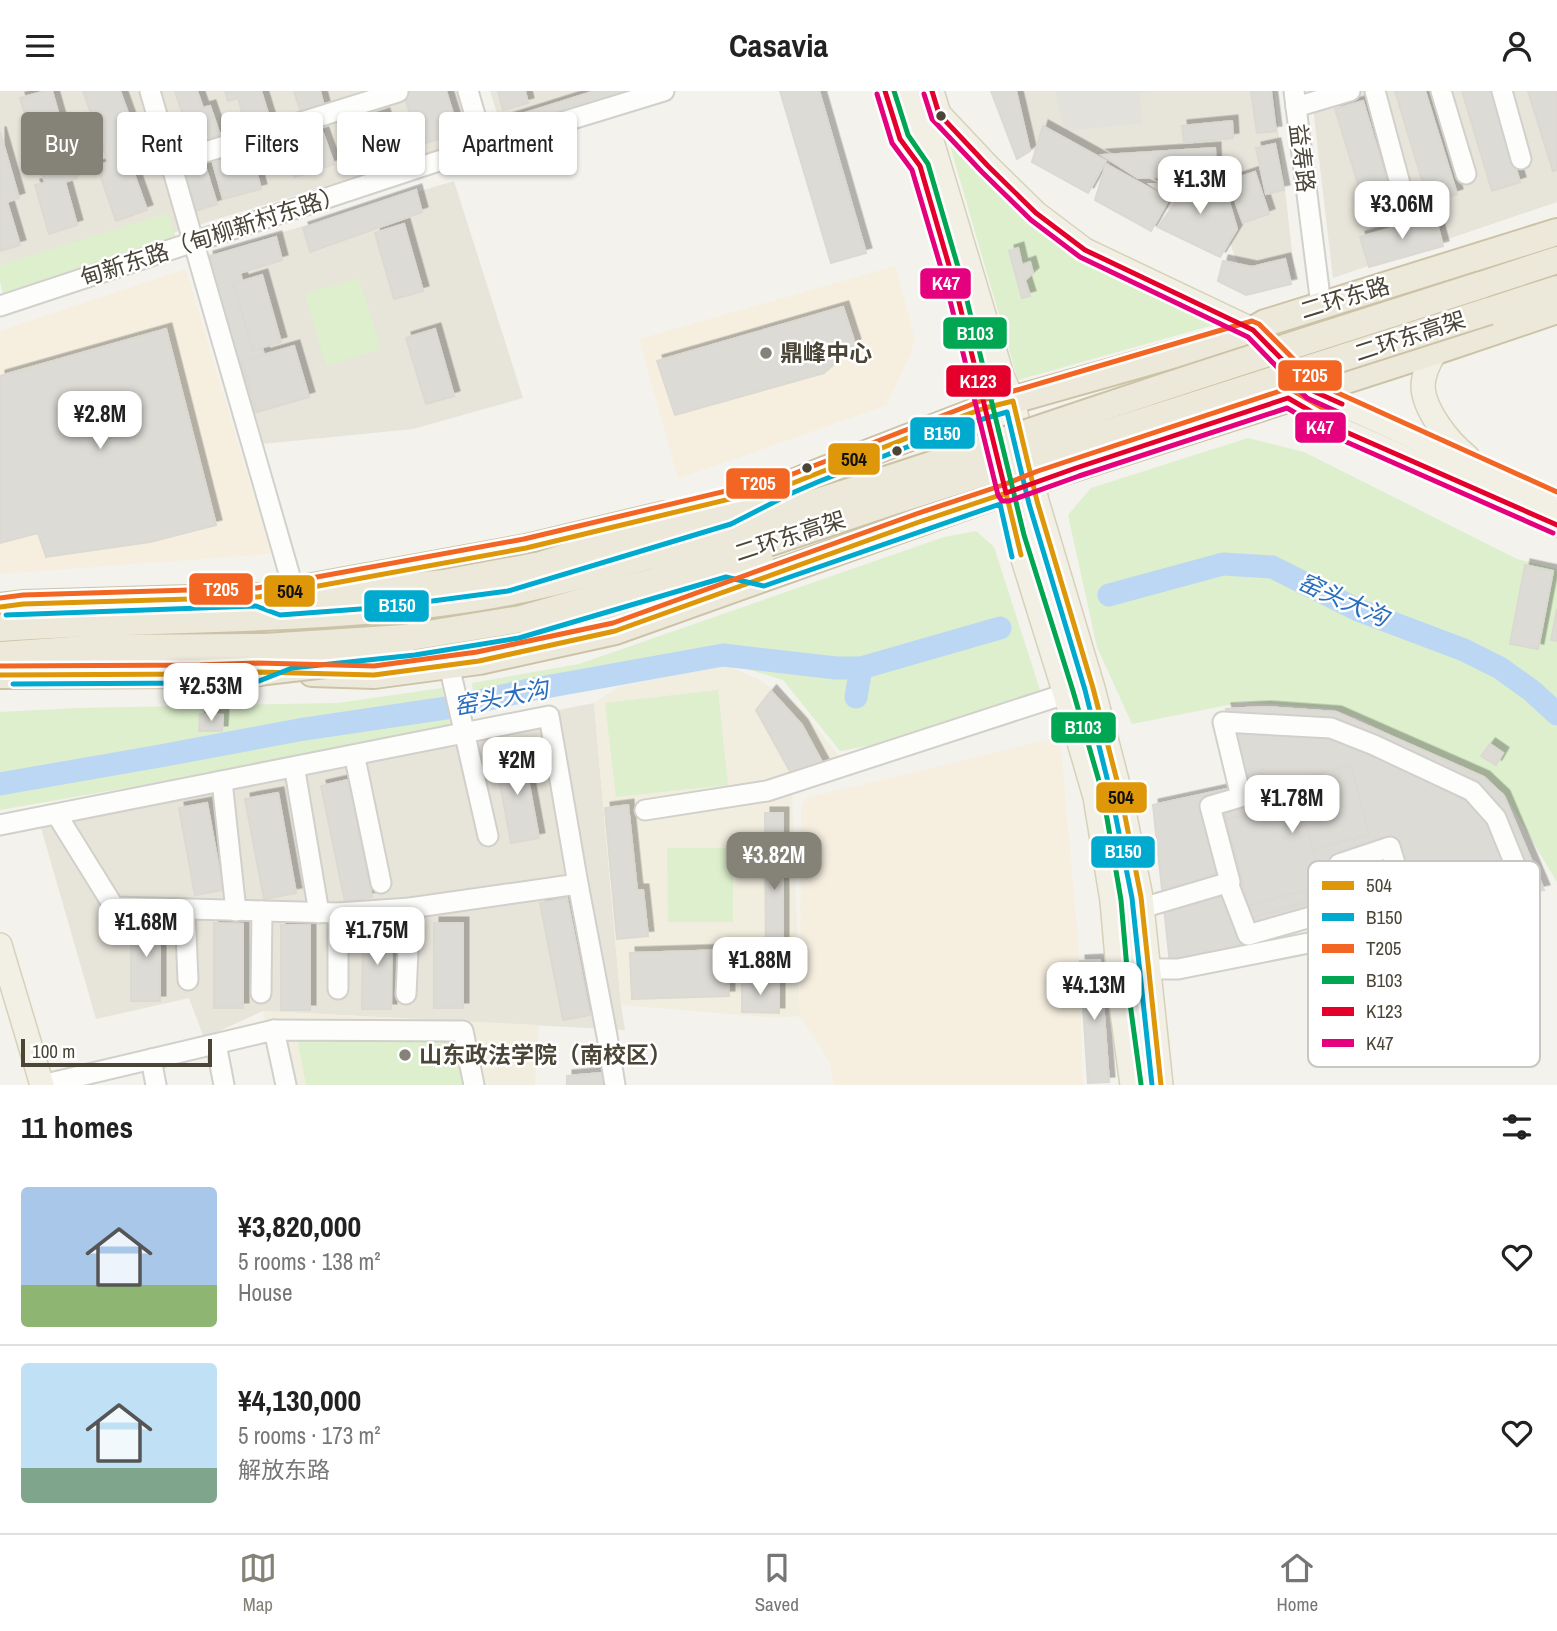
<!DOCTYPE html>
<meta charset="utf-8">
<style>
:root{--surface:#fff;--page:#f2f2f2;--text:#222;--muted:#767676;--line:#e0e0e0;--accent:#858277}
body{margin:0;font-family:"Archivo Narrow","Noto Sans SC",sans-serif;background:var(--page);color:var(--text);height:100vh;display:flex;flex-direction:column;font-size:26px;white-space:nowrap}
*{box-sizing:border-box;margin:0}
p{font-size:23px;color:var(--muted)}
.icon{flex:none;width:38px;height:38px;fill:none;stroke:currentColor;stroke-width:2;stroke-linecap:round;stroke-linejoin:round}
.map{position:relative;height:994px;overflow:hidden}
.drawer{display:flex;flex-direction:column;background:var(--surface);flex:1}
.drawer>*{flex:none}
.hud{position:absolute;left:21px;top:21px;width:700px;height:63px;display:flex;gap:14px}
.scale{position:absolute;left:21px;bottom:18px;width:191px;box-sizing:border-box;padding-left:7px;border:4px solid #4a4537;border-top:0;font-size:19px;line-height:24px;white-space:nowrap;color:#4a4537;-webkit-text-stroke:5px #fff;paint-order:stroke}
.price{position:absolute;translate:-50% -60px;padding:0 16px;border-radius:14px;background:#fff;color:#222;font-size:23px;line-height:46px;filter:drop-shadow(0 2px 4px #0008)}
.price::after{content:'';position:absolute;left:50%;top:42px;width:21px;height:16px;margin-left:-10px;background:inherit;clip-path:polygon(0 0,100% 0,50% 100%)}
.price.on{background:var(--accent);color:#fff}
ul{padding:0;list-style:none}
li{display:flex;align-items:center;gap:21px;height:175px;padding:0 21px}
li+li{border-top:2px solid var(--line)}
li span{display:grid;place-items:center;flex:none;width:196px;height:140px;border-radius:7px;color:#555}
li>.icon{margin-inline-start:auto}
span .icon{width:84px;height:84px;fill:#fffc;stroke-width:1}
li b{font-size:30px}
h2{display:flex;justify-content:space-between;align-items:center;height:84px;padding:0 21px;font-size:30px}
.pill{padding:0 24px;border-radius:7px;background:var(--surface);box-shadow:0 2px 5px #0004;font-size:24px;line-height:63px}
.pill.on{background:var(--accent);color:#fff}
header{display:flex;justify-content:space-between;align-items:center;height:91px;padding:0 21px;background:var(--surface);font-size:32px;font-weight:700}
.dock{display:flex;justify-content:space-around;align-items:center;height:98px;border-top:2px solid var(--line);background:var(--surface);font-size:19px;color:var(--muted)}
.dock a{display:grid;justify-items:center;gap:4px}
.dock .on{color:var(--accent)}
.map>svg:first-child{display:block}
.residential{fill:#e7e4da}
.commercial{fill:#f6efe0}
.education{fill:#f1eedf}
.green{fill:#ddefcc}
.parking{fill:#e2e1dc}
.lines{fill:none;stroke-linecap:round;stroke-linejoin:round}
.river{stroke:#bcd7f3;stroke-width:23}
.building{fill:#dddbd5;stroke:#dbd9d2;stroke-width:2;filter:url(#shadow)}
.minor-casing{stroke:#d1d0ca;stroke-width:23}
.major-casing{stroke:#d6d1b9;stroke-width:26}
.highway-casing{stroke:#ccc3a7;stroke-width:30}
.minor{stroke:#fdfdfc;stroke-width:19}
.major{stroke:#f2f0e5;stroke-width:23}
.highway{stroke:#ede9da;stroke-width:26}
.highway-bridge-casing{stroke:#ccc3a7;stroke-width:30;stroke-linecap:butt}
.highway-bridge{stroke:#ede9da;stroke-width:26}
.bus-1-casing{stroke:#fff;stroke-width:10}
.bus-2-casing{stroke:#fff;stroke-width:10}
.bus-3-casing{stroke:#fff;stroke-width:10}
.bus-4-casing{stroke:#fff;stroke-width:10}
.bus-5-casing{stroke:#fff;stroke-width:10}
.bus-6-casing{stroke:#fff;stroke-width:10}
.bus-1{stroke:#dd9708;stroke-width:5}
.bus-2{stroke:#00a9ce;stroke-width:5}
.bus-3{stroke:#f26522;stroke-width:5}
.bus-4{stroke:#00a651;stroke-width:5}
.bus-5{stroke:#e4002b;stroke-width:5}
.bus-6{stroke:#e5007d;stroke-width:5}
.bus-dot{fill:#4a4537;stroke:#fff;stroke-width:2.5}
.poi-dot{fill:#858277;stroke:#fff;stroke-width:2.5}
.labels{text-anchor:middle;stroke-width:5;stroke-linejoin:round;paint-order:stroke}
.street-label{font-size:23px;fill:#4a4537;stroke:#fff}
.poi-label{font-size:23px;font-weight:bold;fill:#4a4537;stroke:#fff;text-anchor:start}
.water-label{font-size:24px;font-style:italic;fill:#296ebe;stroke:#fff}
.key{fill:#fff;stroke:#c9c7c3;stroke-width:2}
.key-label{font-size:19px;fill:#4a4537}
.line-badge{stroke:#fff;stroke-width:2.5}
.badge-label{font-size:19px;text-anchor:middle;font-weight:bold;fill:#fff}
.pale-badge-label{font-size:19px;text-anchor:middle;font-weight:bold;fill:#111}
</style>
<header><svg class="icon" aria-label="menu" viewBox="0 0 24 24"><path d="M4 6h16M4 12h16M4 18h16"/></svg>Casavia<svg class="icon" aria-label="person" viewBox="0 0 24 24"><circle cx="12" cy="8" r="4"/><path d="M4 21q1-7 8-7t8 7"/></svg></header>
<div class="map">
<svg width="1557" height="994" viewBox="0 0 1557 994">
<defs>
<filter id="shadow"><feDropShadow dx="5.5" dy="-5.5" stdDeviation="0" flood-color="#0004"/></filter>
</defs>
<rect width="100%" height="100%" fill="#f3f2ed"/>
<g class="residential">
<polygon points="0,0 457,0 473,50 2,194 0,189"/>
<polygon points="490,0 595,0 500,32"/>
<polygon points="994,0 1274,0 1295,187 1247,200 1229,149 1049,57 1017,62"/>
<polygon points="1311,0 1557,0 1557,111 1333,187"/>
<polygon points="454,90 523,307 413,338 262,353 203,165"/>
<polygon points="594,612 621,914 625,939 263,920 204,947 189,907 96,928 41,737 0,741 0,728"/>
</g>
<g class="commercial">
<polygon points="895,175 915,247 911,261 887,314 678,388 639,248"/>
<polygon points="186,178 271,463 0,483 0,240"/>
<polygon points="1060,646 1078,847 1083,994 834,994 829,969 800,925 801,718 806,707"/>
</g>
<g class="education">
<polygon points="724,573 760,589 801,618 839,665 878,657 792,703 800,925 778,927 621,914 594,612 618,596"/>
<polygon points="263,920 539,934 535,994 279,994"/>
</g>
<g class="green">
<polygon points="944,34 1034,124 1231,229 1018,289"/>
<polygon points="168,122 176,146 3,203 0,190 0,174"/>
<polygon points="359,187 381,258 326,275 305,203"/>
<polygon points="1248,347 1304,361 1517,468 1557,478 1557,791 1503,701 1360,628 1333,618 1243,611 1132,633 1097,556 1068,424 1091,397"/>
<polygon points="976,440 994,456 1040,599 879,653 840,660 783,589 724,571 721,558 475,618 472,592 579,573 944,446"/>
<polygon points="442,597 452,640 0,719 0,621 79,617 338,612"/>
<polygon points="718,599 728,694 616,706 605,612"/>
<polygon points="667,757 733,757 733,831 668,831"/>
<polygon points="294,930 474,942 483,994 306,994"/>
</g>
<polygon class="parking" points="1055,0 1157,0 1139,2 1142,32 1065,40"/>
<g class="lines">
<g class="river">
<polyline points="1109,504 1223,473 1272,476 1358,519 1464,559 1500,577 1532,600 1557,623"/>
<polyline points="856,606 861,577"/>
<polyline points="0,693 160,665 304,638 452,616 529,599 723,564 836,577 861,577 1000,537"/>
</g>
</g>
<g class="building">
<polygon points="46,0 52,0 77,87 65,91 77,134 49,143 35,94 45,92 20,7"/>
<polygon points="83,0 120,0 142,61 128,66 147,119 116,130 97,75 108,71"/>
<polygon points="175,0 197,0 203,17 210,15 220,44 201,51 190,22 183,24"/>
<polygon points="225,0 261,0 271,32 247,39 238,7 228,10"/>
<polygon points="294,0 320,0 324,15 301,22"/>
<polygon points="403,0 446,0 459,42 419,54"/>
<polygon points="498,0 525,0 528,12 503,19"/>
<polygon points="595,0 629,0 493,42 490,33"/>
<polygon points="780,0 819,0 866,162 831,172"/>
<polygon points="991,0 1016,0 1030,60 1017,68"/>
<polygon points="1251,0 1271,0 1276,40 1257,42"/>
<polygon points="1395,0 1425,0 1457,103 1429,112"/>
<polygon points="1462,0 1492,0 1520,91 1492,100"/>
<polygon points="1528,0 1557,0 1557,79 1553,80"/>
<polygon points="1363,10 1397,124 1370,132 1335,18"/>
<polygon points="384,23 394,53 355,66 345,36"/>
<polygon points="1232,30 1233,47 1184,52 1182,35"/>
<polygon points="1043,35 1106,70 1088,102 1032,71"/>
<polygon points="0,41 19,107 7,111 20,154 0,160"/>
<polygon points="323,42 334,73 295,86 285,55"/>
<polygon points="1275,53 1284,99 1266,103 1256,57"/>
<polygon points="1215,57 1216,83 1138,87 1102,64"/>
<polygon points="251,61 261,98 223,108 213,72"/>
<polygon points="1106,73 1169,108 1151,140 1095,109"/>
<polygon points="205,75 217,113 196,120 184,81"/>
<polygon points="1255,81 1269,123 1243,132 1228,90"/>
<polygon points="1150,93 1224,94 1237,138 1220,166 1158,136 1176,111"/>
<polygon points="416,99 422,121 310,161 303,137"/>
<polygon points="1435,125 1443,155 1369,176 1360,146"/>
<polygon points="404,133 423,200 394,208 375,142"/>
<polygon points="276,146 282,169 240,182 279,314 254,322 208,166"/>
<polygon points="1018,157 1022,174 1030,171 1033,182 1025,189 1030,205 1022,207 1009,160"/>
<polygon points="1285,168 1291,193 1246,204 1218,190 1223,170 1252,176"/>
<polygon points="262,184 281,251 253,259 233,193"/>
<polygon points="843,216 855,253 824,282 675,324 657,270"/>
<polygon points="166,238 216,434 150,451 46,466 38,442 0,452 0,285"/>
<polygon points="435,238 454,305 426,313 406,247"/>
<polygon points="294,255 309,306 257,321 242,270"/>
<polygon points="1525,474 1553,480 1538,558 1510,553"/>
<polygon points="1557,518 1557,550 1551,549"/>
<polygon points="771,600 802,634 823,673 793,686 756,619"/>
<polygon points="1265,616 1336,621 1484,686 1504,705 1544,799 1423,822 1418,804 1170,873 1153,714 1241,695 1226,618"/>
<polygon points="200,623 223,624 222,640 199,640"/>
<polygon points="1490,653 1503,662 1496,674 1481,665"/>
<polygon points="523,661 539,747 511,752 495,666"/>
<polygon points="1351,674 1369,743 1313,759 1326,806 1252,826 1221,708"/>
<polygon points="348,689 372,806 345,811 321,695"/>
<polygon points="278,702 296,802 264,808 245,708"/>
<polygon points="1299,709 1323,794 1249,815 1226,728"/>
<polygon points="207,712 223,799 195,804 179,717"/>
<polygon points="628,714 637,799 643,799 648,845 617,848 605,717"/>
<polygon points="765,722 783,722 783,881 766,881"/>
<polygon points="567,807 590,924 563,929 540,812"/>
<rect x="131" y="826" width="29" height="84"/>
<polygon points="214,832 243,833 243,917 214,917"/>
<rect x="434" y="832" width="29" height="85"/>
<polygon points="363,833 392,833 391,918 362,918"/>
<rect x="281" y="834" width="29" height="85"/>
<polygon points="728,859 729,905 632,908 630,862"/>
<polygon points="1100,869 1109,991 1088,992 1080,870"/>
<polygon points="742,891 779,892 779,922 742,921"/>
<polygon points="602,982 603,994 567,994 567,985"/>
</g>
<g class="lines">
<g class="minor-casing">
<g id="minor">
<polyline points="150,0 289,482"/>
<polyline points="468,0 484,55"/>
<polyline points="885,0 900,48 915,69"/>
<polyline points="1294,0 1320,206 1316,216"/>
<polyline points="1375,0 1403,104"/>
<polyline points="1441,0 1466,83"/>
<polyline points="1502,0 1521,68"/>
<polyline points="1296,16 1350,0"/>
<polyline points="170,72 398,1"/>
<polyline points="0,215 484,55 664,0"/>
<polyline points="449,574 488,745"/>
<polyline points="355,667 381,792"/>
<polyline points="295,680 319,822"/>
<polyline points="222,690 236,820"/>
<polyline points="645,719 767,700 1065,603"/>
<polyline points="0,734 549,625 578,793 410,817 338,822 114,816 57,724"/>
<polyline points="1228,792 1248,844 1350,815 1339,773 1390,756 1413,831"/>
<polyline points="578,793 607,945 615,994"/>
<polyline points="1142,817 1230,791 1210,715 1241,706 1223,631 1331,637 1374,654 1472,700 1496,727 1529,808 1178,878 1149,878"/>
<polyline points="185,818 188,889"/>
<polyline points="338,898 338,822"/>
<polyline points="261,902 262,820"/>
<polyline points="406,903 410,817"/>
<polyline points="274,939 286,994"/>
<polyline points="217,958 224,994"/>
<polyline points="151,968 156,994"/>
<polyline points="42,994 274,939 463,940 474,994"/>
</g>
</g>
<g class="major-casing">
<g id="major">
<polyline points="898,0 955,195 1010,419 1016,446 1065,603 1095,706 1112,810 1121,913 1132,994"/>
<polyline points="917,0 1002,284 1013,310 1037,410 1093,597 1121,705 1141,806 1161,994"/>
<polyline points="932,0 939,23 988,75 1036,122 1085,159 1253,239 1313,300 1557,411"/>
<path d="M1436,260C1429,271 1423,282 1423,296C1424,319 1449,351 1467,365"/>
<polyline points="1283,298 1288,307 1346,341 1557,434"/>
<polyline points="0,854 42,994"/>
</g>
</g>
<g class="highway-casing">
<g id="highway">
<polyline points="1481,194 1557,169"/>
<polyline points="1489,220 1557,198"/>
<polyline points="745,417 788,394 817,382 985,317 1232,247 1253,239 1265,232 1275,229 1557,141"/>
<polyline points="307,497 526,457 664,424"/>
<polyline points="0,516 23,513 258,506 279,515"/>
<polyline points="312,582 374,584 479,570 615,540 1055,383 1436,260 1557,219"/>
<polyline points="0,584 200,583 258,581 280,572"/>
</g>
</g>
<use href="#minor" class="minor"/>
<use href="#major" class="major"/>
<use href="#highway" class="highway"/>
<g class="highway-bridge-casing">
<g id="highway-bridge">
<polyline points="258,506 338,504 444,492 541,474 702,423 770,411"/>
<polyline points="564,535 626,517 726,486 760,470"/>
<path d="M0,537C158,526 318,532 475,507C585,490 695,449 801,416C914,381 1025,342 1137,305C1251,267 1366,231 1481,194"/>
<polyline points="0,564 101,557 265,556 404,547 521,528 648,492 894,410 1489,220"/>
<polyline points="258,581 402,564"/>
</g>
</g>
<use href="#highway-bridge" class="highway-bridge"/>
<g class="bus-1-casing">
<g id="bus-1">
<polyline points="0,516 23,513 258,506 526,457 788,394 963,325 985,317 1013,310 1037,410 1093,597 1121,705 1141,806 1161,994"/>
<polyline points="0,584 200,583 258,581 374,584 479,570 615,540 919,431 1006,402 1021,464"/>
</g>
</g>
<g class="bus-2-casing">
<g id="bus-2">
<polyline points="6,524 256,515 280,524 387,516 508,500 731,433 792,402 820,390 966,333 1007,321 1029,413 1085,599 1112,707 1132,807 1152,994"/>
<polyline points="13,593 200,592 259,590 292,577 415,564 519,547 726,486 764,495 1000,413 1012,466"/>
</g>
</g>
<g class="bus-3-casing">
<g id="bus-3">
<polyline points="0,507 23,504 257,497 524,448 785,386 983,309 1252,230 1259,233 1318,293 1557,401"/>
<polyline points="0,575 200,574 258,572 374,575 477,561 613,532 916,423 1003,394 1038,380 1286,298 1292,299 1343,329"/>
</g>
</g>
<g class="bus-4-casing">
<polyline id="bus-4" points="894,0 908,44 928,73 963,193 1024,444 1073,600 1103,704 1121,809 1130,912 1141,993"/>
</g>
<g class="bus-5-casing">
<g id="bus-5">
<polyline points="885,0 900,48 920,75 955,195 1006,402 1076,377 1288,307 1346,341 1557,434"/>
<polyline points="932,0 939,23 988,75 1036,122 1085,159 1253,239 1313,300 1342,313"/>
</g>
</g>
<g class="bus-6-casing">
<g id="bus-6">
<polyline points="877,3 892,52 912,79 947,197 998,404 1002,410 1009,410 1079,385 1287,317 1342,349 1553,442"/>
<polyline points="924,3 932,28 982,81 1031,129 1080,166 1248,246 1307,307 1338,321"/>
</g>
</g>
<use href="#bus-1" class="bus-1"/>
<use href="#bus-2" class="bus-2"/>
<use href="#bus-3" class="bus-3"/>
<use href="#bus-4" class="bus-4"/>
<use href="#bus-5" class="bus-5"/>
<use href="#bus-6" class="bus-6"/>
</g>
<g class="bus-dot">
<circle cx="941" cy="25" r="6"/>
<circle cx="897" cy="360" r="6"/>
<circle cx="807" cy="377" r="6"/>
</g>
<g class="poi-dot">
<circle cx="766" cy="262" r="7"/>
<circle cx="405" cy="964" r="7"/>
</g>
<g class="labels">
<g class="street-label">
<text transform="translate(1302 67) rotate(83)" y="8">益寿路</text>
<text transform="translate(212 145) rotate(-18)" y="8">甸新东路（甸柳新村东路）</text>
<text transform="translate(1345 207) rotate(-17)" y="8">二环东路</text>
<text transform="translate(1410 245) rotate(-18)" y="8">二环东高架</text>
<text transform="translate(790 445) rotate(-18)" y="8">二环东高架</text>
</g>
<g class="poi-label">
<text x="780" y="270">鼎峰中心</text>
<text x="419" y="972">山东政法学院（南校区）</text>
</g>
<g class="water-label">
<text transform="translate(1343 509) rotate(24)" y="8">窑头大沟</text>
<text transform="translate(501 607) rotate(-11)" y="8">窑头大沟</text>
</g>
</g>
<rect x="1308" y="770" width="232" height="206" rx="10" class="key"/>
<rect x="1322" y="790" width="32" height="9" fill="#dd9708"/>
<rect x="1322" y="822" width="32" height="8" fill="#00a9ce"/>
<rect x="1322" y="853" width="32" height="9" fill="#f26522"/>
<rect x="1322" y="885" width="32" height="8" fill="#00a651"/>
<rect x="1322" y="916" width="32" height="9" fill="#e4002b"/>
<rect x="1322" y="948" width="32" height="8" fill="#e5007d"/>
<g class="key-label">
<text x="1366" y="801">504</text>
<text x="1366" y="833">B150</text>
<text x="1366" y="864">T205</text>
<text x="1366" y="896">B103</text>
<text x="1366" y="927">K123</text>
<text x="1366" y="959">K47</text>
</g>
<g class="line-badge">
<rect x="919" y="176" width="53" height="33" rx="7" fill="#e5007d"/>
<rect x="942" y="225" width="66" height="34" rx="7" fill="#00a651"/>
<rect x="1277" y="268" width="66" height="33" rx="7" fill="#f26522"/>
<rect x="945" y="273" width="67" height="34" rx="7" fill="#e4002b"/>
<rect x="1294" y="320" width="53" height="33" rx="7" fill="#e5007d"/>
<rect x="909" y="325" width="67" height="34" rx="7" fill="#00a9ce"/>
<rect x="827" y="351" width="54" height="34" rx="7" fill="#dd9708"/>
<rect x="725" y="376" width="66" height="33" rx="7" fill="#f26522"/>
<rect x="188" y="481" width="66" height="34" rx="7" fill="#f26522"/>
<rect x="263" y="483" width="53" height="34" rx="7" fill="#dd9708"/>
<rect x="363" y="498" width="67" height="34" rx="7" fill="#00a9ce"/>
<rect x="1050" y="620" width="67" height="33" rx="7" fill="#00a651"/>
<rect x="1095" y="690" width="53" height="33" rx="7" fill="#dd9708"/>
<rect x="1090" y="744" width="66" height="34" rx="7" fill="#00a9ce"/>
</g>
<g class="badge-label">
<text x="946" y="199">K47</text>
<text x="975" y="249">B103</text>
<text x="1310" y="291">T205</text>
<text x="978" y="297">K123</text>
<text x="1320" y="343">K47</text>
<text x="942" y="349">B150</text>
<text x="758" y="399">T205</text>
<text x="221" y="505">T205</text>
<text x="397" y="521">B150</text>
<text x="1083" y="643">B103</text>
<text x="1123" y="767">B150</text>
</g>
<g class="pale-badge-label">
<text x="854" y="375">504</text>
<text x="290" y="507">504</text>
<text x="1121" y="713">504</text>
</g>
</svg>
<div class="scale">100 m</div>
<b class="price" style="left:1200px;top:125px">¥1.3M</b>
<b class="price" style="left:1402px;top:150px">¥3.06M</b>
<b class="price" style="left:100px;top:360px">¥2.8M</b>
<b class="price" style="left:211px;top:632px">¥2.53M</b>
<b class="price" style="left:517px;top:706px">¥2M</b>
<b class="price" style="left:1292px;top:744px">¥1.78M</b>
<b class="price on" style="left:774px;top:801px">¥3.82M</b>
<b class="price" style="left:146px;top:868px">¥1.68M</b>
<b class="price" style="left:377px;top:876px">¥1.75M</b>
<b class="price" style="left:760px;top:906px">¥1.88M</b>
<b class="price" style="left:1094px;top:931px">¥4.13M</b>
<div class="hud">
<a class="pill on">Buy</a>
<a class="pill">Rent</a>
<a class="pill">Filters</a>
<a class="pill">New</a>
<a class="pill">Apartment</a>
</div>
</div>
<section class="drawer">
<h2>11 homes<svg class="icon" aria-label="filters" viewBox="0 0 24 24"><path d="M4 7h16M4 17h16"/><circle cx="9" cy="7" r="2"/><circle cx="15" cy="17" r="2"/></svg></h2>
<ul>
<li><span style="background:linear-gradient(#a9c7e8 70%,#8fb573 0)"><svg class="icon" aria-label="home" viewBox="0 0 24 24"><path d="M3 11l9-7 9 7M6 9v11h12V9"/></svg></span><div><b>¥3,820,000</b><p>5 rooms · 138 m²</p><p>House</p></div><svg class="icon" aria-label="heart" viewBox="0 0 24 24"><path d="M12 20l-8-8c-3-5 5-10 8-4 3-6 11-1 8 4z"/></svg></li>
<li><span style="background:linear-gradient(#bfe0f5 75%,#7fa58c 0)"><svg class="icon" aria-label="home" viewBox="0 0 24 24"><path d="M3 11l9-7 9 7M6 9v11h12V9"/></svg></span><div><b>¥4,130,000</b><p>5 rooms · 173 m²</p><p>解放东路</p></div><svg class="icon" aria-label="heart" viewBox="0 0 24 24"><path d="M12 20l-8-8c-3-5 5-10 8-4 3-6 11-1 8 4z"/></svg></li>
</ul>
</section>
<nav class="dock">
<a class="on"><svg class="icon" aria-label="map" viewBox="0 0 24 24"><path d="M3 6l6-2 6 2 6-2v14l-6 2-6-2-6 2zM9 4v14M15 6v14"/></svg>Map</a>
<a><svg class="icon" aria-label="saved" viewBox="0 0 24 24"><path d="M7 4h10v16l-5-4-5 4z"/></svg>Saved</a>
<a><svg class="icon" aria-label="home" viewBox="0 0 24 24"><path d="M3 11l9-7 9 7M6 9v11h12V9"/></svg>Home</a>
</nav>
